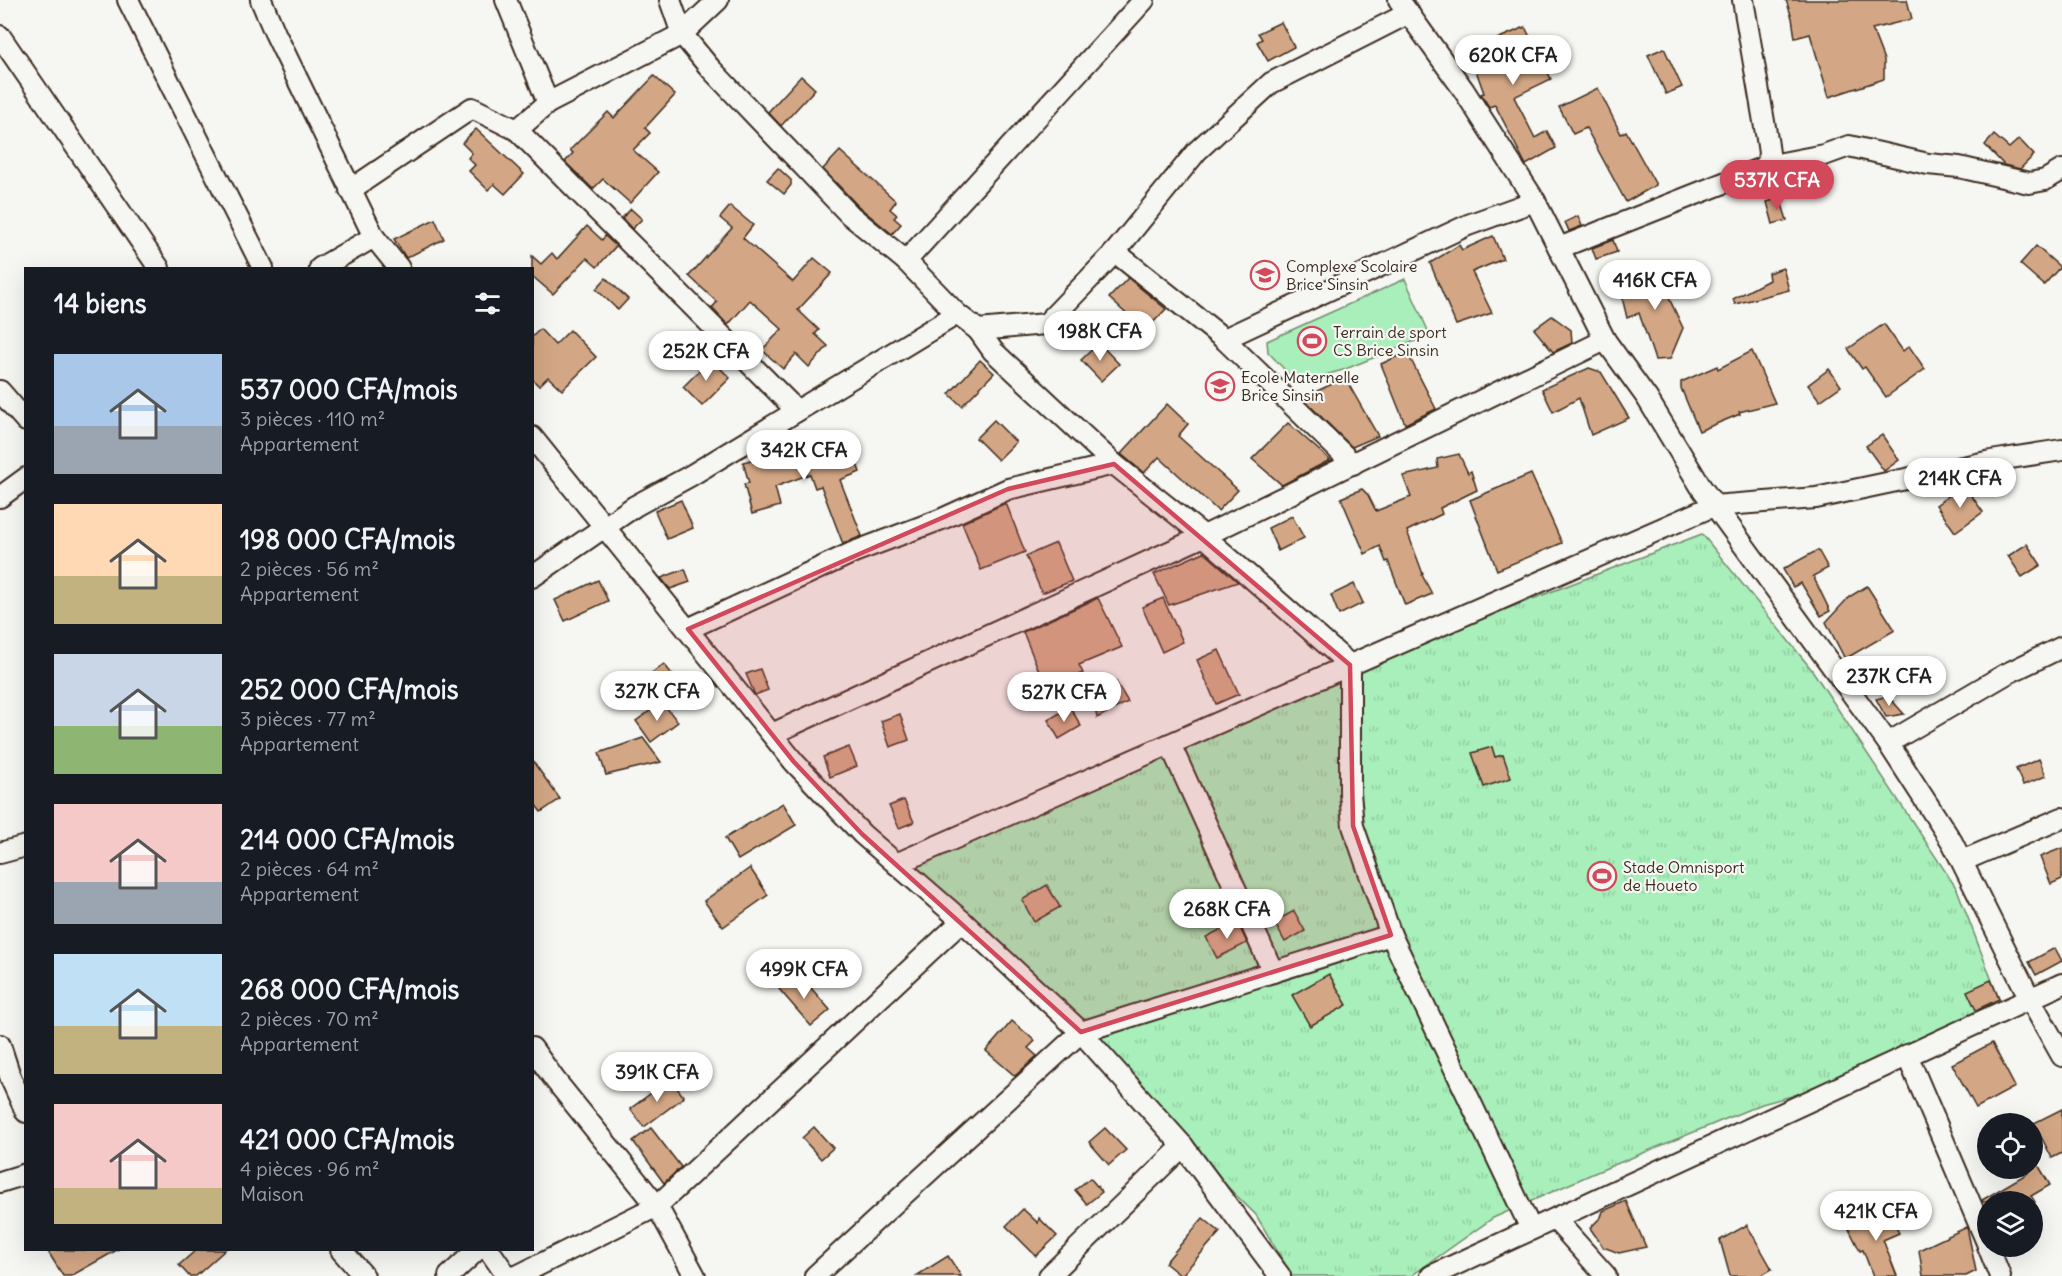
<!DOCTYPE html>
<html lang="fr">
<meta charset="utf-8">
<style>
:root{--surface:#171b24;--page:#20242c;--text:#f1f3f6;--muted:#9ea1a6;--accent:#d1495b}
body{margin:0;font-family:Delius,sans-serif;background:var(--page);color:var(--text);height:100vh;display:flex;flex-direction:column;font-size:22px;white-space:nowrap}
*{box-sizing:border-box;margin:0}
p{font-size:20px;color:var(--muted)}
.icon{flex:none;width:33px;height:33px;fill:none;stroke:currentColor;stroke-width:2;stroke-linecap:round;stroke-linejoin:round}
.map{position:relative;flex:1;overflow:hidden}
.panel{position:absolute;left:24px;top:267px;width:510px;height:984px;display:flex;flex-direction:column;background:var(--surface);border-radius:0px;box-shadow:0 6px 24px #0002}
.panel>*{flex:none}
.buttons{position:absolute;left:1977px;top:1113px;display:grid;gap:12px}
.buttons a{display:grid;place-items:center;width:66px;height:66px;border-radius:50%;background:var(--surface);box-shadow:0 6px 24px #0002;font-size:30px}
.price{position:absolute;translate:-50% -51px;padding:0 14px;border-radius:21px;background:#fff;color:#222;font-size:20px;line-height:39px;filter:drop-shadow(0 2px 3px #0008)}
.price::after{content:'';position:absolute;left:50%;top:36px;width:18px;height:14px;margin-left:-9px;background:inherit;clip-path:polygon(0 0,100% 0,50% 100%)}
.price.on{background:var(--accent);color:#fff}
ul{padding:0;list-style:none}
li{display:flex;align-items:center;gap:18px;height:150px;padding:0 30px}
li span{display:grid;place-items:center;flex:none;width:168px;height:120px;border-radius:0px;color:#555}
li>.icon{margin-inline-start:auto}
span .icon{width:72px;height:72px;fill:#fffc;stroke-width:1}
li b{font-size:26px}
h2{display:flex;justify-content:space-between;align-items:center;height:72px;padding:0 30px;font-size:26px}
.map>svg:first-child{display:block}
.grass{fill:url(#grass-tufts);stroke:#728c6c;stroke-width:1.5}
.pitch{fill:#a8efbb;stroke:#728c6c;stroke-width:1.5}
.building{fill:#d3a785;stroke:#3b2a1e;stroke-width:1.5}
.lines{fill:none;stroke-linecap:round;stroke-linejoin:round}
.minor-casing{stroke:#3b2a1e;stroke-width:24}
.minor{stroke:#f6f6f2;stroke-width:20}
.marked{fill:#d1495b;fill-opacity:0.2;stroke:#d1495b;stroke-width:4.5;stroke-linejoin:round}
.labels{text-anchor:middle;stroke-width:4.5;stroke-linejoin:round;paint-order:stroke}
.poi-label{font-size:16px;fill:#3b2a1e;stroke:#f6f6f2;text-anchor:start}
</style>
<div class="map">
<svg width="2062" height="1276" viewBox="0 0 2062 1276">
<defs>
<pattern id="grass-tufts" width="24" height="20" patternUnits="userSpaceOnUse" patternTransform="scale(1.5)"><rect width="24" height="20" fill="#a8efbb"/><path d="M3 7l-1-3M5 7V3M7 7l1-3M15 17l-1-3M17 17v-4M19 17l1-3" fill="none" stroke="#92cda0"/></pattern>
</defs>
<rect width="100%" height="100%" fill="#f6f6f2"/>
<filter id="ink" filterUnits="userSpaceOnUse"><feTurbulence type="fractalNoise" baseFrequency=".0167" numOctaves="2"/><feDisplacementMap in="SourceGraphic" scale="12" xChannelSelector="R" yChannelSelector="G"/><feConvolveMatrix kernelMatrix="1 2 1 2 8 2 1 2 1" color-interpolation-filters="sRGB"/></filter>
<g filter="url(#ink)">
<polygon class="grass" points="1702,534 1812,670 1957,889 1999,999 1909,1050 1874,1074 1762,1104 1592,1174 1493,1218 1411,1276 1292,1276 1256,1215 907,869 1355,667"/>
<polygon class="pitch" points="1405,279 1430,335 1343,370 1297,383 1268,352 1267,341"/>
<g class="building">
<polygon points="1786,0 1907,0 1912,19 1872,29 1884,60 1884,79 1829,97 1810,34 1795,38 1792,18"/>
<polygon points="1281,22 1294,47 1268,61 1257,42 1262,39 1258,33"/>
<polygon points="1525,27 1551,79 1514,97 1535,138 1547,131 1556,148 1526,165 1495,105 1489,107 1481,94 1484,93 1469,51"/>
<polygon points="1664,48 1682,87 1666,94 1648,55"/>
<polygon points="654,76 675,95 645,128 650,133 633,150 658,172 630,203 603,179 593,189 565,162 573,153 570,150 608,112 614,118"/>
<polygon points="801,76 815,89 781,126 768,112"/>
<polygon points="1598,88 1621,134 1626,131 1656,185 1626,202 1586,128 1573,134 1559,107"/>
<polygon points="476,129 524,174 505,194 494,184 488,190 469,171 475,165 468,158 472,153 462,143"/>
<polygon points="1994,135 2009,148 2019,139 2034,155 2020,169 2004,165 1985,145"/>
<polygon points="840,151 896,201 890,209 897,215 894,218 901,224 892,234 858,206 823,169"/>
<polygon points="778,168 791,180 791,185 784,194 767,180"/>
<polygon points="1780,198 1787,220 1773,224 1767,202"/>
<polygon points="730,206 753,225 743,238 793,282 814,258 832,273 798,310 819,330 815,334 828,346 809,367 796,354 783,369 762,350 782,329 750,300 728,325 712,308 717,302 689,276 732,228 720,218"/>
<polygon points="631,209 642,219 632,229 622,218"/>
<polygon points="1578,216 1582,226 1569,231 1565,222"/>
<polygon points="435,219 444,239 406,258 394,239"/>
<polygon points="587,226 602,240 605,236 616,246 597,267 587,258 553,294 532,276 532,256 541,264 552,253 557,259"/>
<polygon points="1493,236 1503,259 1472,272 1492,313 1456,325 1430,263 1459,245 1462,250"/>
<polygon points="1613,240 1617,252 1596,259 1592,248"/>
<polygon points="2036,246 2060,267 2044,285 2020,264"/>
<polygon points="1666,266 1680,293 1669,298 1683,328 1670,359 1655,360 1639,313 1627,318 1620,289"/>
<polygon points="1783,268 1789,290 1735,304 1733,299 1769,280 1768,273"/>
<polygon points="606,278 628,299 618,310 596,289"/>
<polygon points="1128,278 1166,309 1145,331 1109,298"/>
<polygon points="1552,316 1571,330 1572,343 1553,352 1534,329"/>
<polygon points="1884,324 1903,351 1909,346 1925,369 1886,397 1865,367 1862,369 1848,349"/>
<polygon points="540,329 555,345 570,330 596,357 562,390 548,377 539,386 532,379 532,337"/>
<polygon points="1099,343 1119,364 1101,381 1081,360"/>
<polygon points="1752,351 1775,403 1739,412 1740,414 1699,431 1681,388 1681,382 1717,366 1718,369"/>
<polygon points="1407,352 1436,409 1405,424 1381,364"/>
<polygon points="711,359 730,378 702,406 683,387"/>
<polygon points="980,360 994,373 962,406 949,394"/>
<polygon points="1589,368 1601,372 1629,418 1591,435 1579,398 1553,412 1542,389"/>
<polygon points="1829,369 1841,386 1820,401 1808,385"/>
<polygon points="1345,378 1378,436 1352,447 1302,398"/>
<polygon points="1167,404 1188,424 1178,436 1238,490 1218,511 1159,457 1144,473 1121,454"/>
<polygon points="994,420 1016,442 998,460 976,438"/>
<polygon points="1288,423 1330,460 1282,485 1252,459"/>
<polygon points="781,435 792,460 812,452 815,458 850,445 860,472 840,480 862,536 843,544 821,486 815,488 810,474 775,487 780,506 752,514 744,484 749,483 743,462 771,455 766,444"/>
<polygon points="1882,435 1899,460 1884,471 1866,446"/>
<polygon points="1459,454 1468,473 1471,471 1477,490 1440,508 1442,514 1407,531 1423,574 1422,575 1432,594 1405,605 1388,561 1386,562 1380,546 1365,554 1341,498 1362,489 1368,495 1376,511 1411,497 1403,476 1438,468 1437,459"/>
<polygon points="1531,474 1562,543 1497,570 1470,500"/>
<polygon points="1964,485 1983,512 1955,532 1936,505"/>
<polygon points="681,500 693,528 667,539 655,511"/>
<polygon points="1006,503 1025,552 981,570 962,523"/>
<polygon points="1292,516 1304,538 1278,551 1268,528"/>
<polygon points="1056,543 1072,581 1042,593 1026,556"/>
<polygon points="2027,544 2041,565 2022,577 2008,556"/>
<polygon points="1818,550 1828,568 1813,576 1830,611 1821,616 1801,583 1793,587 1783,569"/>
<polygon points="1204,552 1238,582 1169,605 1154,574"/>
<polygon points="685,569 690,582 670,589 661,578"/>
<polygon points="598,580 608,601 565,621 555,600"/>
<polygon points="1354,584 1363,603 1339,615 1331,595"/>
<polygon points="1867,586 1895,630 1845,659 1826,622 1849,597"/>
<polygon points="1098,598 1122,647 1079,665 1083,673 1046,688 1023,632"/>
<polygon points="1163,598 1183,642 1162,652 1142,607"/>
<polygon points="1219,650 1239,694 1216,704 1197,660"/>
<polygon points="664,664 679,683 661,696 646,677"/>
<polygon points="760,669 768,690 755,695 746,674"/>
<polygon points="1116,682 1128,702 1097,718 1092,695"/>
<polygon points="1888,696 1904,714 1886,717 1876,699"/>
<polygon points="662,702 678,722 651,742 636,721"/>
<polygon points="1070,707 1081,726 1059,739 1048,720"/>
<polygon points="900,714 909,740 890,747 881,721"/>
<polygon points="643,738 661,762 606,775 599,753"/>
<polygon points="849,747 857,766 830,777 823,757"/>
<polygon points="1492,747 1495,757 1503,755 1511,778 1484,787 1472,753"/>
<polygon points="2039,759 2046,776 2023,785 2016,769"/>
<polygon points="532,760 560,799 541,812 532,800"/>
<polygon points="904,800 914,822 899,828 889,806"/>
<polygon points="783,803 796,825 738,860 725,838"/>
<polygon points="2062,848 2062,879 2051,884 2040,857"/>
<polygon points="750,868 768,895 723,927 704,901"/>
<polygon points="1047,885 1060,907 1034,922 1022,900"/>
<polygon points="1294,911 1305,931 1285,942 1274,922"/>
<polygon points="1237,921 1247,943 1217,958 1206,937"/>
<polygon points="2055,948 2062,961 2036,975 2029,962"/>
<polygon points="798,973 830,1010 811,1026 779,989"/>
<polygon points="1329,974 1347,1005 1310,1026 1292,995"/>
<polygon points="1991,980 1999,999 1976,1010 1967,991"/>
<polygon points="1012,1021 1035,1041 1028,1048 1037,1056 1015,1076 986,1051"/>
<polygon points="1992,1043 2015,1087 1976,1108 1952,1064"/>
<polygon points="670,1079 684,1097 644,1127 630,1109"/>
<polygon points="2062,1109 2062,1153 2052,1158 2034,1123"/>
<polygon points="814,1127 833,1148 821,1159 802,1138"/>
<polygon points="651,1128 681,1167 664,1183 633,1141"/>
<polygon points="1105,1128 1126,1150 1109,1165 1089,1142"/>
<polygon points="2037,1163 2050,1185 2031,1196 2035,1202 1983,1202 1982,1200 2028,1173 2026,1170 2032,1168 2032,1166"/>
<polygon points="1090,1178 1102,1192 1087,1204 1075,1190"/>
<polygon points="1626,1201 1646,1247 1619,1253 1603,1247 1590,1228 1601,1217 1603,1211"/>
<polygon points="1887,1208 1899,1233 1883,1240 1897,1276 1873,1276 1863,1250 1860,1251 1848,1227"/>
<polygon points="1023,1209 1038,1223 1039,1218 1057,1236 1036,1256 1006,1226"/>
<polygon points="1203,1218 1220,1232 1181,1276 1165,1263"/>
<polygon points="1747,1225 1772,1269 1760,1276 1730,1276 1720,1240"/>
<polygon points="1967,1227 1976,1271 1966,1276 1923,1276 1919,1250"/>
<polygon points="47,1250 117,1250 71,1276 63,1276"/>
<polygon points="196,1250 225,1250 196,1276 189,1276 179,1265"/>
<polygon points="948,1256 961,1276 916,1276"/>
</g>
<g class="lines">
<g class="minor-casing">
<g id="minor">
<polyline points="128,0 263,268"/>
<polyline points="261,0 275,33 374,237 399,268"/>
<polyline points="506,0 548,103"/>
<polyline points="670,0 682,34 710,68 850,215 906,261 957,314 978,330 1046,324 1115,252 1197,151 1271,83 1409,13"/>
<polyline points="1399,0 1463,89 1535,201 1605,340 1647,398 1701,487 1888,743 1952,842 2030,999 2062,1056"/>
<polyline points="1743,0 1767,139 1769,153 1767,166 1824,155 1849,146 1928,164 1959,167 2029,183 2045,180 2062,170"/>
<polyline points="0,36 159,268"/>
<polyline points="517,130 797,411"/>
<polyline points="350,190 472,108 517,130 548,103 682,34 718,0"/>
<polyline points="1559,248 1767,166"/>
<polyline points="1115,252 1224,339 1353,464"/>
<polyline points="906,261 1144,0"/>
<polyline points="320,268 374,237"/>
<polyline points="978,330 993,351 1114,464 1204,536 1350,665 1350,793 1353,826 1391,935 1531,1229"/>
<polyline points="1224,339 1468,225 1535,201"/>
<polyline points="0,391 26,421"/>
<polyline points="532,437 794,762 862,834 962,921 1081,1032 1183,1146 1280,1276"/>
<polyline points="0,497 26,478"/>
<polyline points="532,577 635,506 690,476 957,314"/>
<polyline points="688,629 854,552 942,519 1008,489 1114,464"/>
<polyline points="772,734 1204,536 1605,340"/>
<polyline points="1888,743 2006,674 2062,647"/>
<polyline points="1170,744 1273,972"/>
<polyline points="0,853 26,846"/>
<polyline points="1962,861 2062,818"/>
<polyline points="896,864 1713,506 1816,498 1991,461 2062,450"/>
<polyline points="0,1045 11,1079 26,1112"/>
<polyline points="532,1048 555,1080 657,1206 695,1276"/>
<polyline points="1907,1055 1988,1245"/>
<polyline points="0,1182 26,1174"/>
<polyline points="1555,1219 1606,1276"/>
<polyline points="1988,1246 2000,1276"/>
<polyline points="341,1250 364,1276"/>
<polyline points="489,1250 507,1276"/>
<polyline points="449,1276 477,1250"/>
<polyline points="517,1276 657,1206 962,921"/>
<polyline points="815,1276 1081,1032 1391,935"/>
<polyline points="1049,1276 1183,1146"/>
<polyline points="1431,1276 2062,984"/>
</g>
</g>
<use href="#minor" class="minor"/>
</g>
</g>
<path class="marked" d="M1114,464L1350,665L1353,826L1391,935L1081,1032L862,834L794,762L688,629L1008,489Z"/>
<defs>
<g id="school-ring" transform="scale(1.5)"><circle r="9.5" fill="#f6f6f2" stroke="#d1495b" stroke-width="1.5"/><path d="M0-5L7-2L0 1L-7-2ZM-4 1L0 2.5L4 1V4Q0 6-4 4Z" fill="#d1495b"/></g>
<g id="stadium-ring" transform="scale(1.5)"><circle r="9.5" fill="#f6f6f2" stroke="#d1495b" stroke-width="1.5"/><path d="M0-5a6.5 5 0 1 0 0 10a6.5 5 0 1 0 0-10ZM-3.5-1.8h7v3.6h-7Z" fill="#d1495b"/></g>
</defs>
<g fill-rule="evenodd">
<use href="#school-ring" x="1265" y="275"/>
<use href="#stadium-ring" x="1312" y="341"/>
<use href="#school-ring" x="1220" y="386"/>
<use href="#stadium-ring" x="1602" y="876"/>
</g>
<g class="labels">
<g class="poi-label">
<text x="1286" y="272">Complexe Scolaire<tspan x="1286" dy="18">Brice Sinsin</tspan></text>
<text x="1333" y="338">Terrain de sport<tspan x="1333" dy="18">CS Brice Sinsin</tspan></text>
<text x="1241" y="383">Ecole Maternelle<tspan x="1241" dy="18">Brice Sinsin</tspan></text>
<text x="1623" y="873">Stade Omnisport<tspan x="1623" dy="18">de Houeto</tspan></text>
</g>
</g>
</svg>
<div class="buttons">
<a><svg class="icon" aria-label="locate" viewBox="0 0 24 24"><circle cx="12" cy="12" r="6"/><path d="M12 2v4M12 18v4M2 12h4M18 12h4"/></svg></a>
<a><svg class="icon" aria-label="layers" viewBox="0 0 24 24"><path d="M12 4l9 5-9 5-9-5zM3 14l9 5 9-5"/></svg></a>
</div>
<b class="price" style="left:1513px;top:86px">620K CFA</b>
<b class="price on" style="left:1777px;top:211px">537K CFA</b>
<b class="price" style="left:1655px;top:311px">416K CFA</b>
<b class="price" style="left:1100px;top:362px">198K CFA</b>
<b class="price" style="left:706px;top:382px">252K CFA</b>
<b class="price" style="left:804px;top:481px">342K CFA</b>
<b class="price" style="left:1960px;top:509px">214K CFA</b>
<b class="price" style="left:1889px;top:707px">237K CFA</b>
<b class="price" style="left:657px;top:722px">327K CFA</b>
<b class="price" style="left:1064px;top:723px">527K CFA</b>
<b class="price" style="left:1227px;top:940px">268K CFA</b>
<b class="price" style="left:804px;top:1000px">499K CFA</b>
<b class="price" style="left:657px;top:1103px">391K CFA</b>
<b class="price" style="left:1876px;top:1242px">421K CFA</b>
<section class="panel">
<h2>14 biens<svg class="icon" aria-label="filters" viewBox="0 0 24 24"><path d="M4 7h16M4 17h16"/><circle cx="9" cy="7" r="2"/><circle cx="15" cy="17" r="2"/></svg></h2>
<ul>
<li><span style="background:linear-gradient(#a9c7e8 60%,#9aa5b1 0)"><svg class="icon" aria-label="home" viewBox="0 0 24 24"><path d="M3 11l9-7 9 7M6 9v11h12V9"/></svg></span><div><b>537 000 CFA/mois</b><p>3 pièces · 110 m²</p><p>Appartement</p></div></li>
<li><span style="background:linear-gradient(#ffd9b3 60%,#c2b280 0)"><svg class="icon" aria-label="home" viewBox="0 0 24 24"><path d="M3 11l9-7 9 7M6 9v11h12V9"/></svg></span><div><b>198 000 CFA/mois</b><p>2 pièces · 56 m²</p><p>Appartement</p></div></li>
<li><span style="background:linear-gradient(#c9d6e8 60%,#8fb573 0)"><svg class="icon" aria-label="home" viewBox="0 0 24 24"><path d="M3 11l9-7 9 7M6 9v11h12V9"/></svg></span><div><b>252 000 CFA/mois</b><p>3 pièces · 77 m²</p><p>Appartement</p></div></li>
<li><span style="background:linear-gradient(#f6c9c9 65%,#9aa5b1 0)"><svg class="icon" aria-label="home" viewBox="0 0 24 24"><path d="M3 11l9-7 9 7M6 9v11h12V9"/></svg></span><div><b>214 000 CFA/mois</b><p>2 pièces · 64 m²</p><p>Appartement</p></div></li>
<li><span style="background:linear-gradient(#bfe0f5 60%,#c2b280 0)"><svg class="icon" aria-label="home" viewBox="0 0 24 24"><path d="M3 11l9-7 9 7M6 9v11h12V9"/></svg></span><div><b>268 000 CFA/mois</b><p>2 pièces · 70 m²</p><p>Appartement</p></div></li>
<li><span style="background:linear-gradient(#f6c9c9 70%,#c2b280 0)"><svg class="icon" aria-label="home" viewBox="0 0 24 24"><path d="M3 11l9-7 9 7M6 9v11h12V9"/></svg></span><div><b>421 000 CFA/mois</b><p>4 pièces · 96 m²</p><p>Maison</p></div></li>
</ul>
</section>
</div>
